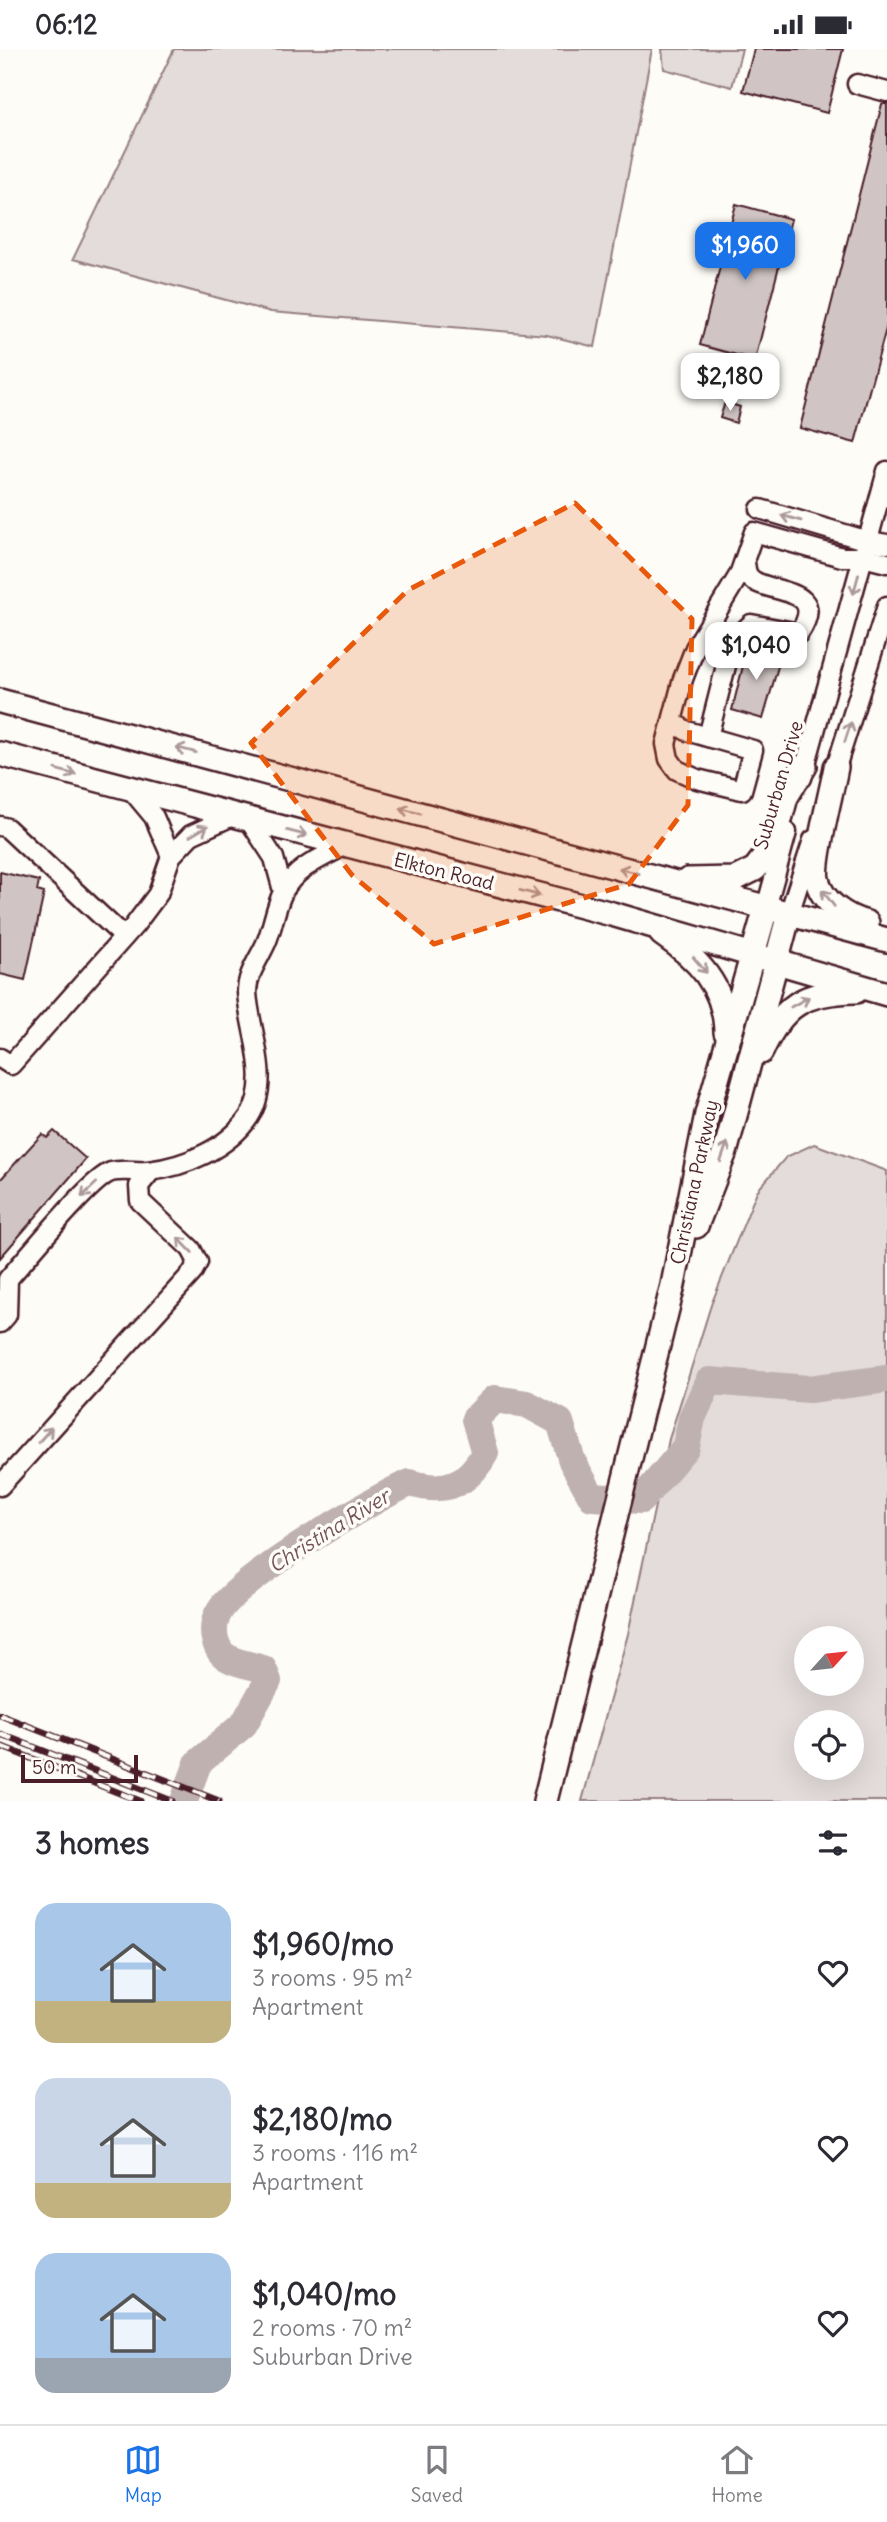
<!DOCTYPE html>
<meta charset="utf-8">
<style>
:root{--surface:#fff;--page:#f2f2f3;--text:#2b2b33;--muted:#7c7c81;--line:#e1e1e2;--accent:#1a73e8}
body{margin:0;font-family:Delius,sans-serif;background:var(--page);color:var(--text);height:100vh;display:flex;flex-direction:column;font-size:26px;white-space:nowrap}
*{box-sizing:border-box;margin:0}
p{font-size:23px;color:var(--muted)}
.icon{flex:none;width:38px;height:38px;fill:none;stroke:currentColor;stroke-width:2;stroke-linecap:round;stroke-linejoin:round}
.map{position:relative;height:1752px;overflow:hidden}
.panel{display:flex;flex-direction:column;background:var(--surface);flex:1}
.panel>*{flex:none}
.needle{width:46px;rotate:63deg}
.controls{position:absolute;left:794px;top:1577px;display:grid;gap:14px}
.controls a{display:grid;place-items:center;width:70px;height:70px;border-radius:50%;background:var(--surface);box-shadow:0 7px 28px #0002;font-size:35px}
.scale{position:absolute;left:21px;bottom:18px;width:117px;box-sizing:border-box;padding-left:7px;border:4px solid #4a1f2b;border-top:0;font-size:19px;line-height:24px;white-space:nowrap;color:#4a1f2b;-webkit-text-stroke:5px #fdfcf7;paint-order:stroke}
.price{position:absolute;translate:-50% -60px;padding:0 16px;border-radius:14px;background:#fff;color:#222;font-size:23px;line-height:46px;filter:drop-shadow(0 2px 4px #0008)}
.price::after{content:'';position:absolute;left:50%;top:42px;width:21px;height:16px;margin-left:-10px;background:inherit;clip-path:polygon(0 0,100% 0,50% 100%)}
.price.selected{background:var(--accent);color:#fff}
ul{padding:0;list-style:none}
li{display:flex;align-items:center;gap:21px;height:175px;padding:0 35px}
li span{display:grid;place-items:center;flex:none;width:196px;height:140px;border-radius:21px;color:#555}
li>.icon{margin-inline-start:auto}
span .icon{width:84px;height:84px;fill:#fffc;stroke-width:1}
li b{font-size:30px}
h2{display:flex;justify-content:space-between;align-items:center;height:84px;padding:0 35px;font-size:30px}
.status{display:flex;justify-content:space-between;align-items:center;height:49px;padding:0 35px;background:var(--surface);direction:ltr}
.status svg{height:19px;fill:currentColor}
.menu{display:flex;justify-content:space-around;align-items:center;height:98px;border-top:2px solid var(--line);background:var(--surface);font-size:19px;color:var(--muted)}
.menu a{display:grid;justify-items:center;gap:4px}
.menu .selected{color:var(--accent)}
.map>svg:first-child{display:block}
.green{fill:#e3dcda;stroke:#967e82;stroke-width:2;fill-rule:evenodd}
.lines{fill:none;stroke-linecap:round;stroke-linejoin:round}
.river{stroke:#c0b1b1;stroke-width:28}
.building{fill:#d0c5c4;stroke:#4a1f2b;stroke-width:2}
.minor-casing{stroke:#4a1f2b;stroke-width:23}
.major-casing{stroke:#4a1f2b;stroke-width:28}
.minor{stroke:#fdfcf7;stroke-width:18}
.major{stroke:#fdfcf7;stroke-width:23}
.rail-casing{stroke:#4a1f2b;stroke-width:7}
.rail{stroke:#fdfcf7;stroke-width:4.5;stroke-dasharray:13;stroke-linecap:butt}
.oneway{stroke:#ac999b}
.marked{fill:#e8590c;fill-opacity:0.2;stroke:#e8590c;stroke-width:5;stroke-dasharray:14 9;stroke-linejoin:round}
.labels{text-anchor:middle;stroke-width:7;stroke-linejoin:round;paint-order:stroke}
.street-label{font-size:19px;fill:#4a1f2b;stroke:#fdfcf7}
.water-label{font-size:21px;font-style:italic;fill:#73525a;stroke:#fdfcf7}
</style>
<div class="status"><b>06:12</b><svg viewBox="0 0 49 12"><path d="M0 12V9h3v3zM5 12V6h3v6zM10 12V3h3v9zM15 12V0h3v12zM26 1h20v11H26zM47 4h2v5h-2z"/></svg></div>
<div class="map">
<svg width="887" height="1752" viewBox="0 0 887 1752">
<rect width="100%" height="100%" fill="#fdfcf7"/>
<filter id="ink" filterUnits="userSpaceOnUse"><feTurbulence type="fractalNoise" baseFrequency=".0143" numOctaves="2"/><feDisplacementMap in="SourceGraphic" scale="14" xChannelSelector="R" yChannelSelector="G"/><feConvolveMatrix kernelMatrix="1 2 1 2 8 2 1 2 1" color-interpolation-filters="sRGB"/></filter>
<g filter="url(#ink)">
<g class="green">
<polygon points="174,0 652,0 595,298 547,286 271,263 73,210"/>
<polygon points="662,0 742,0 732,38 664,20"/>
<path d="M814,1095L887,1122V1752H582L628,1585L669,1390L711,1256L757,1142L786,1108ZM852,1589V1634H807V1589ZM852,1673V1718H807V1673Z"/>
</g>
<g class="lines">
<path class="river" d="M184,1752L198,1714L244,1675L268,1632L263,1620C249,1615 228,1614 220,1602C212,1589 212,1574 220,1561C239,1530 373,1449 410,1434C445,1445 468,1436 485,1404L475,1370L495,1350L527,1355L560,1373L572,1412L592,1448L641,1451L686,1398L692,1369L709,1332L809,1340L887,1330"/>
</g>
<g class="building">
<polygon points="754,0 843,0 827,64 743,42"/>
<polygon points="882,55 887,55 887,276 855,394 800,379"/>
<polygon points="736,155 791,170 755,311 700,296"/>
<polygon points="723,327 730,334 728,351 716,346 711,338 714,329"/>
<polygon points="725,353 740,358 736,374 720,369"/>
<polygon points="748,597 781,607 763,670 732,661"/>
<polygon points="0,823 39,832 37,842 44,844 25,931 0,925"/>
<polygon points="54,1082 86,1110 0,1209 0,1131 42,1085 47,1089"/>
</g>
<g class="lines">
<g class="minor-casing">
<g id="minor">
<polyline points="857,35 887,43"/>
<polyline points="760,460 868,492 887,495"/>
<polyline points="672,673 687,682 753,701 742,741 697,730 677,721 669,710 666,695 683,630 695,599 739,526 754,483 842,508 863,508 887,514"/>
<path d="M708,688L732,593L751,575L799,584C828,540 776,545 754,532C746,527 746,521 745,513"/>
<polyline points="833,728 887,557"/>
<polyline points="802,729 887,422"/>
<polyline points="129,738 154,768 171,807"/>
<polyline points="249,771 274,809 283,842"/>
<polyline points="0,777 7,779 124,888"/>
<polyline points="766,859 787,783"/>
<polyline points="789,865 813,791"/>
<polyline points="0,1009 11,1016 134,877 158,845 171,807 191,786 232,767"/>
<path d="M0,1274L7,1266L8,1230C27,1209 90,1130 111,1123C122,1120 137,1123 148,1122C185,1118 228,1099 249,1068C273,1031 249,982 247,943C247,925 259,910 266,894C273,878 275,859 283,843C295,819 323,808 346,796"/>
<polyline points="0,1437 192,1224 198,1213 191,1200 140,1152 139,1137 151,1122"/>
</g>
</g>
<g class="major-casing">
<g id="major">
<polyline points="0,652 887,891"/>
<polyline points="0,705 612,865 887,945"/>
<path d="M836,718C832,742 813,811 817,830C821,853 847,869 867,874"/>
<polyline points="688,831 735,830 755,820 773,797 786,748 805,717"/>
<path d="M662,885C697,909 725,937 726,983"/>
<path d="M761,1003C783,955 804,943 856,942"/>
<polyline points="696,1177 726,1100 789,865"/>
<polyline points="545,1752 673,1236 707,1065 766,859"/>
</g>
</g>
<use href="#minor" class="minor"/>
<use href="#major" class="major"/>
<g class="rail-casing">
<g id="rail">
<polyline points="0,1666 219,1752"/>
<polyline points="0,1685 172,1752"/>
<polyline points="0,1697 140,1752"/>
</g>
</g>
<use href="#rail" class="rail"/>
</g>
<defs><path id="oneway-shaft" d="M-6 0H5M1.5-3L5.5 0L1.5 3" fill="none" stroke-width="1.6" stroke-linecap="round" stroke-linejoin="round" transform="scale(1.75)"/></defs>
<g class="oneway">
<use href="#oneway-shaft" transform="translate(791 469) rotate(-164)"/>
<use href="#oneway-shaft" transform="translate(856 535) rotate(105)"/>
<use href="#oneway-shaft" transform="translate(848 683) rotate(-72)"/>
<use href="#oneway-shaft" transform="translate(186 701) rotate(-165)"/>
<use href="#oneway-shaft" transform="translate(66 723) rotate(15)"/>
<use href="#oneway-shaft" transform="translate(410 762) rotate(-165)"/>
<use href="#oneway-shaft" transform="translate(199 782) rotate(-31)"/>
<use href="#oneway-shaft" transform="translate(297 784) rotate(14)"/>
<use href="#oneway-shaft" transform="translate(629 822) rotate(-165)"/>
<use href="#oneway-shaft" transform="translate(530 844) rotate(14)"/>
<use href="#oneway-shaft" transform="translate(828 849) rotate(-127)"/>
<use href="#oneway-shaft" transform="translate(700 916) rotate(49)"/>
<use href="#oneway-shaft" transform="translate(800 953) rotate(-29)"/>
<use href="#oneway-shaft" transform="translate(724 1103) rotate(-71)"/>
<use href="#oneway-shaft" transform="translate(89 1141) rotate(137)"/>
<use href="#oneway-shaft" transform="translate(185 1196) rotate(-134)"/>
<use href="#oneway-shaft" transform="translate(45 1386) rotate(-48)"/>
</g>
</g>
<path class="marked" d="M575,454L692,570L688,756L629,835L434,895L352,826L251,694L408,541Z"/>
<g class="labels">
<g class="street-label">
<text transform="translate(778 736) rotate(-74)" y="7">Suburban Drive</text>
<text transform="translate(444 822) rotate(14)" y="7">Elkton Road</text>
<text transform="translate(694 1133) rotate(-78)" y="7">Christiana Parkway</text>
</g>
<g class="water-label">
<text transform="translate(329 1482) rotate(-32)" y="7">Christina River</text>
</g>
</g>
</svg>
<div class="controls">
<a><svg class="needle" viewBox="-14 -14 28 28"><path d="M0-13l5 13h-10z" fill="#e53935"/><path d="M0 13l5-13h-10z" fill="#7c7c81"/></svg></a>
<a><svg class="icon" aria-label="locate" viewBox="0 0 24 24"><circle cx="12" cy="12" r="6"/><path d="M12 2v4M12 18v4M2 12h4M18 12h4"/></svg></a>
</div>
<div class="scale">50 m</div>
<b class="price selected" style="left:745px;top:233px">$1,960</b>
<b class="price" style="left:730px;top:364px">$2,180</b>
<b class="price" style="left:756px;top:633px">$1,040</b>
</div>
<section class="panel">
<h2>3 homes<svg class="icon" aria-label="filters" viewBox="0 0 24 24"><path d="M4 7h16M4 17h16"/><circle cx="9" cy="7" r="2"/><circle cx="15" cy="17" r="2"/></svg></h2>
<ul>
<li><span style="background:linear-gradient(#a9c7e8 70%,#c2b280 0)"><svg class="icon" aria-label="home" viewBox="0 0 24 24"><path d="M3 11l9-7 9 7M6 9v11h12V9"/></svg></span><div><b>$1,960/mo</b><p>3 rooms · 95 m²</p><p>Apartment</p></div><svg class="icon" aria-label="heart" viewBox="0 0 24 24"><path d="M12 20l-8-8c-3-5 5-10 8-4 3-6 11-1 8 4z"/></svg></li>
<li><span style="background:linear-gradient(#c9d6e8 75%,#c2b280 0)"><svg class="icon" aria-label="home" viewBox="0 0 24 24"><path d="M3 11l9-7 9 7M6 9v11h12V9"/></svg></span><div><b>$2,180/mo</b><p>3 rooms · 116 m²</p><p>Apartment</p></div><svg class="icon" aria-label="heart" viewBox="0 0 24 24"><path d="M12 20l-8-8c-3-5 5-10 8-4 3-6 11-1 8 4z"/></svg></li>
<li><span style="background:linear-gradient(#a9c7e8 75%,#9aa5b1 0)"><svg class="icon" aria-label="home" viewBox="0 0 24 24"><path d="M3 11l9-7 9 7M6 9v11h12V9"/></svg></span><div><b>$1,040/mo</b><p>2 rooms · 70 m²</p><p>Suburban Drive</p></div><svg class="icon" aria-label="heart" viewBox="0 0 24 24"><path d="M12 20l-8-8c-3-5 5-10 8-4 3-6 11-1 8 4z"/></svg></li>
</ul>
</section>
<nav class="menu">
<a class="selected"><svg class="icon" aria-label="map" viewBox="0 0 24 24"><path d="M3 6l6-2 6 2 6-2v14l-6 2-6-2-6 2zM9 4v14M15 6v14"/></svg>Map</a>
<a><svg class="icon" aria-label="saved" viewBox="0 0 24 24"><path d="M7 4h10v16l-5-4-5 4z"/></svg>Saved</a>
<a><svg class="icon" aria-label="home" viewBox="0 0 24 24"><path d="M3 11l9-7 9 7M6 9v11h12V9"/></svg>Home</a>
</nav>
